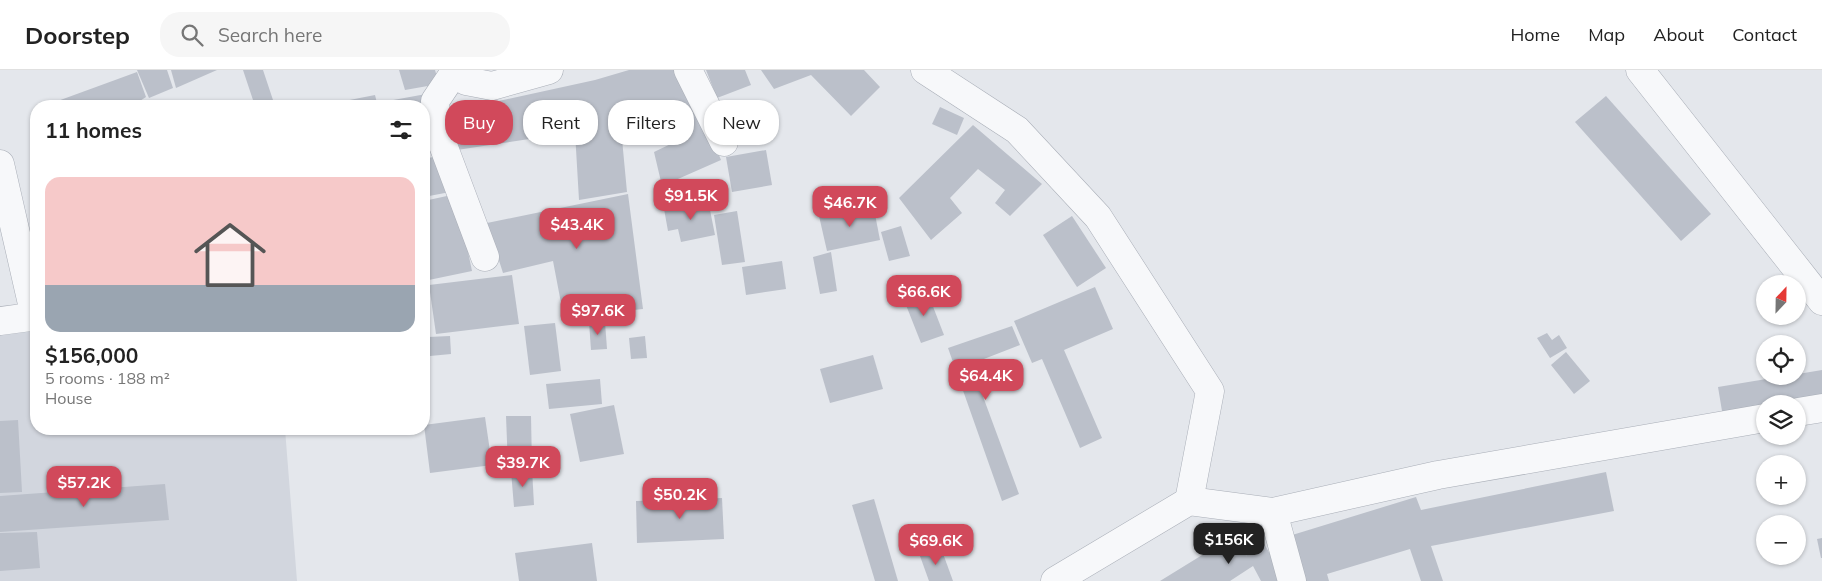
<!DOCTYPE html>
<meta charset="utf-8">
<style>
:root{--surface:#fff;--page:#f6f6f6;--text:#222;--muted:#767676;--line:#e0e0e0;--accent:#d1495b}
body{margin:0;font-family:Mulish,sans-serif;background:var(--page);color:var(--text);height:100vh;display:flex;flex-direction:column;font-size:19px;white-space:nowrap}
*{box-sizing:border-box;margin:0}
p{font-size:16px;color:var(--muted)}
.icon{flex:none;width:28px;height:28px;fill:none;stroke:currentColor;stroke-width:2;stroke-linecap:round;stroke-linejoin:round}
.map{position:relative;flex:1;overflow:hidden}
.drawer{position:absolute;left:30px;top:30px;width:400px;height:335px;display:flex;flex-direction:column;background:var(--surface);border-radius:20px;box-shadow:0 1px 4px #0004}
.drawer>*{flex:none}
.top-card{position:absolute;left:445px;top:30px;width:475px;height:45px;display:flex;gap:10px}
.needle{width:32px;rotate:22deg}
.fabs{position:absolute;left:1756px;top:205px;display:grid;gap:10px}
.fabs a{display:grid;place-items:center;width:50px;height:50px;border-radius:50%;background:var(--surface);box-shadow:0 1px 4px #0004;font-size:25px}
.price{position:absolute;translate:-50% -42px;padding:0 11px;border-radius:10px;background:var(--accent);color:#fff;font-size:16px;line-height:32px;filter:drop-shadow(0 1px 2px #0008)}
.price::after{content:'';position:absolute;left:50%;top:30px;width:15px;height:11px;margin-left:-8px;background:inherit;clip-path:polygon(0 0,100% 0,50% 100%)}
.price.active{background:#222;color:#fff}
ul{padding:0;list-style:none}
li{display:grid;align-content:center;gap:10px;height:265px;padding:0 15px}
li+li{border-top:1px solid var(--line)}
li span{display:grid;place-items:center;height:155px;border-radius:15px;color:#555}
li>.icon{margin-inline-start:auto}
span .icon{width:90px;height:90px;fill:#fffc;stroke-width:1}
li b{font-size:21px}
h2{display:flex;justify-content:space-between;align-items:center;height:60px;padding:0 15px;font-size:21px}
.tag{padding:0 18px;border-radius:20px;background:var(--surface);box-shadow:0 1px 4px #0004;font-size:18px;line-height:45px}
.tag.active{background:var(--accent);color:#fff}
header{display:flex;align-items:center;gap:30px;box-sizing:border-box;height:70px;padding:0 25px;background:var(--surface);border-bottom:1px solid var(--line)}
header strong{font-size:24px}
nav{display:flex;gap:28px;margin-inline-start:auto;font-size:18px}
.search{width:350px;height:45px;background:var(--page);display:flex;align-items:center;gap:12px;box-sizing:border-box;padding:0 18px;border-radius:20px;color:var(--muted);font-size:19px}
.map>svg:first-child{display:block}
.built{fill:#d2d6de}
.building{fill:#bbc0ca}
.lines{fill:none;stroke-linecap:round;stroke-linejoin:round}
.minor-casing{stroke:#a9aeb7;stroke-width:29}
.minor{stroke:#f7f8fa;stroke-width:28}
</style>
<header>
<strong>Doorstep</strong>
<div class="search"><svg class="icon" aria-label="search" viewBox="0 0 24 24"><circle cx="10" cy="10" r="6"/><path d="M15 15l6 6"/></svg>Search here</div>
<nav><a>Home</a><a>Map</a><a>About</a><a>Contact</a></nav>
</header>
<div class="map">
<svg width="1822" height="511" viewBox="0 0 1822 511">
<rect width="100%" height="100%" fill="#e4e7ec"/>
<polygon class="built" points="36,261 36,359 285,359 297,511 0,511 0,263"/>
<g class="building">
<polygon points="137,0 167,0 173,18 149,28"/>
<polygon points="171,0 217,0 176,18"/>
<polygon points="243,0 263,0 275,36 255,36"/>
<polygon points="399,0 435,0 439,14 405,20"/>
<polygon points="629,0 684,0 721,90 662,116 654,82 679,70 670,44 638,52 638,64 622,69 627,122 579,130 575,62 457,80 448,42 595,10"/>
<polygon points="706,0 745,0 751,15 717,28"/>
<polygon points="761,0 864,0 880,17 851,46 811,5 774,19"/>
<polygon points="137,2 146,27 132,36 44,36"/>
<polygon points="426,24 424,36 319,36 375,25 377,33"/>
<polygon points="1606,26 1711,144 1681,171 1575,52"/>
<polygon points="940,37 964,48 957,65 932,54"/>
<polygon points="36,39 36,56 32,41"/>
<polygon points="973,55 1042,114 1010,146 995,133 1005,120 978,99 950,128 962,143 931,170 899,128"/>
<polygon points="766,80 772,115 732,122 726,87"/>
<polygon points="442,85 450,122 424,127 424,89"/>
<polygon points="456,124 472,201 424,211 424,131"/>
<polygon points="628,124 643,239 614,242 608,224 591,225 591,234 561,233 553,191 503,203 487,153"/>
<polygon points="708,130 715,165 681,172 678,159 668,161 664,139"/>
<polygon points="873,134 880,170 827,181 819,146"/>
<polygon points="737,141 745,192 722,195 714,145"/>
<polygon points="1072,146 1106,198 1077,217 1043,165"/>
<polygon points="901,156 910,186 889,191 881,162"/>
<polygon points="831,182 837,221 820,224 813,187"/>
<polygon points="782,191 786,219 746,225 742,197"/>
<polygon points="512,205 519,254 436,264 429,215"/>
<polygon points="1095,217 1113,259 1064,280 1102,368 1080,378 1042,289 1032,293 1014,251"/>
<polygon points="927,221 944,265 921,273 904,230"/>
<polygon points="589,252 605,252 607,279 591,280"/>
<polygon points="555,253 561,301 530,305 524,256"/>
<polygon points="1012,256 1020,275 971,294 1019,424 1002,431 948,278"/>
<polygon points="1547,263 1552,270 1559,265 1567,278 1550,288 1537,268"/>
<polygon points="450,266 451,284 430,286 428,267"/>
<polygon points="645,266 647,288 631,289 629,268"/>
<polygon points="1566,282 1590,311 1574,324 1551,295"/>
<polygon points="873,285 883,319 830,333 820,299"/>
<polygon points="1822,300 1822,330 1798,334 1765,334 1765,340 1723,347 1718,317 1784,306 1798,306 1798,304"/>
<polygon points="600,309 602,334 549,339 546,314"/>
<polygon points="614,335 624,384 580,392 570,344"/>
<polygon points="506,346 531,346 532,396 508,397"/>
<polygon points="485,347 492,395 430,403 424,355"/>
<polygon points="18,350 22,422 0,423 0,351"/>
<polygon points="532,399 534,435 514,437 511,401"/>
<polygon points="1606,402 1614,441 1431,476 1443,511 1421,511 1410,479 1327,504 1329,511 1304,511 1289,466 1416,427 1421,440"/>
<polygon points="165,414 169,450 0,462 0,426"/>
<polygon points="722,428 724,469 637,473 636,431"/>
<polygon points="874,429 898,511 875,511 852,435"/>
<polygon points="37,462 40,498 0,501 0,463"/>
<polygon points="1233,466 1247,487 1245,483 1263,472 1286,511 1261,511 1253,496 1230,511 1160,511"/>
<polygon points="1822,468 1822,488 1821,488 1817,469"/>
<polygon points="592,473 597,511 519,511 515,483"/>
<polygon points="941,478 953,511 929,511 920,486"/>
</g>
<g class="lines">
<g class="minor-casing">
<g id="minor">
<polyline points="456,0 435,31 437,59 485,187"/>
<polyline points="457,0 466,11 492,16 549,0"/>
<polyline points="688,0 724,72"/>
<polyline points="925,0 1017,60 1098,147 1210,321 1189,431"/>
<polyline points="1640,0 1822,231"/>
<polyline points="0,94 33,238 30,247 0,251"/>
<polyline points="1798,342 1822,338"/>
<polyline points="1273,442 1292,511"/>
<polyline points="1055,511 1189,431 1273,442 1438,405 1765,348"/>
</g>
</g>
<use href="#minor" class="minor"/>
</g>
</svg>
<div class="fabs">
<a><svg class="needle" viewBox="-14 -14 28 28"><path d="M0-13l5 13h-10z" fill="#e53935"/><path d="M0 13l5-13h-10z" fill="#767676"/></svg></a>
<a><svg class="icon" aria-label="locate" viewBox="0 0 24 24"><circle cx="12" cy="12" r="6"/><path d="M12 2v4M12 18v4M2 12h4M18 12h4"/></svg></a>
<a><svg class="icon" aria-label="layers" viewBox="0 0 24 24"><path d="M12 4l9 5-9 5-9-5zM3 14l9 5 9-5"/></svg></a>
<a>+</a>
<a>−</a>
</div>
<b class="price" style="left:691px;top:151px">$91.5K</b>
<b class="price" style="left:850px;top:158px">$46.7K</b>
<b class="price" style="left:577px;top:180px">$43.4K</b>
<b class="price" style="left:924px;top:247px">$66.6K</b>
<b class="price" style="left:598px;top:266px">$97.6K</b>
<b class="price" style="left:986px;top:331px">$64.4K</b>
<b class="price" style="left:523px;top:418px">$39.7K</b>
<b class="price" style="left:84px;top:438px">$57.2K</b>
<b class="price" style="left:680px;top:450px">$50.2K</b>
<b class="price active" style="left:1229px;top:495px">$156K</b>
<b class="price" style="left:936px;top:496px">$69.6K</b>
<div class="top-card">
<a class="tag active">Buy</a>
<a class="tag">Rent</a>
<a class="tag">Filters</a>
<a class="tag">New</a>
</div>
<section class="drawer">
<h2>11 homes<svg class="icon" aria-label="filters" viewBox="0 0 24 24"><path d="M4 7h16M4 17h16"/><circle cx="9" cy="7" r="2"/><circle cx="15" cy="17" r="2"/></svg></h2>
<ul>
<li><span style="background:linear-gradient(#f6c9c9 70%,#9aa5b1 0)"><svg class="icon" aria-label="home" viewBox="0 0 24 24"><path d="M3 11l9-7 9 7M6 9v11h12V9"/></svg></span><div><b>$156,000</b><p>5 rooms · 188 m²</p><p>House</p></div></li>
</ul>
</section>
</div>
